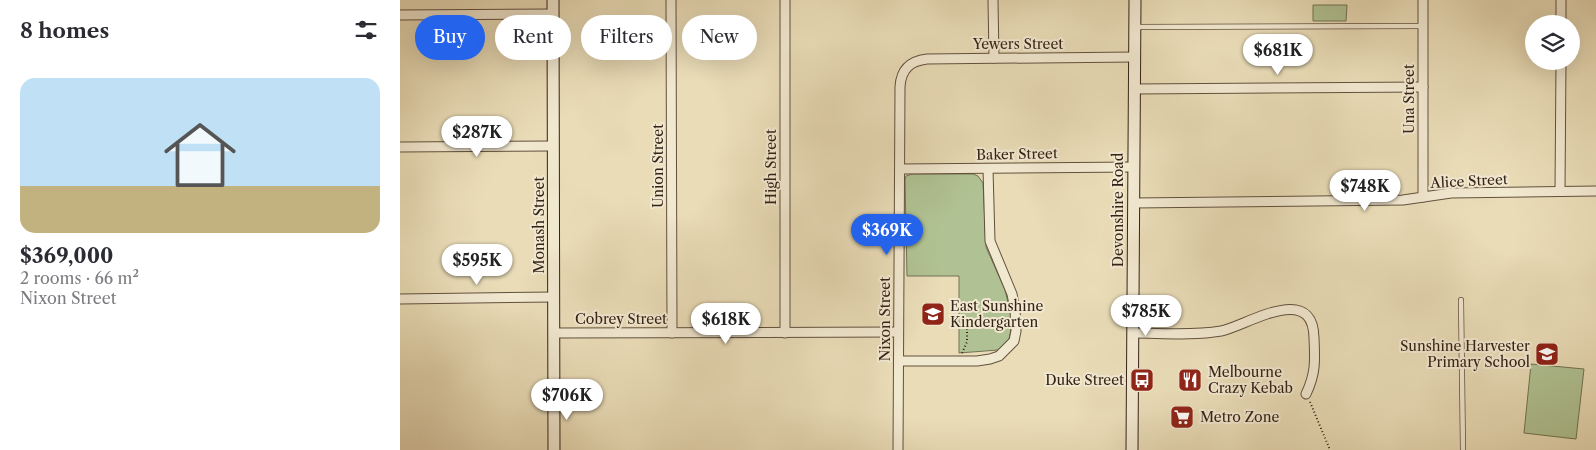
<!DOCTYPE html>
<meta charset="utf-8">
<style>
:root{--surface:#fff;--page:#f2f2f3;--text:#2b2b33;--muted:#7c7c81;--accent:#2563eb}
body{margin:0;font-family:"Libre Caslon Text",serif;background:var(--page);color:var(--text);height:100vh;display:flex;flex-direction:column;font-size:19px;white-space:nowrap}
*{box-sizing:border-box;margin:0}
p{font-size:16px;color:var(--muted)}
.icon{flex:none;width:28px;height:28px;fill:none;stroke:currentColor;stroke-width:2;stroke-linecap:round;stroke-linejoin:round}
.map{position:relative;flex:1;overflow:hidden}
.drawer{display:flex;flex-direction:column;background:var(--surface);width:400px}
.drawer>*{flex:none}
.hud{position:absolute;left:15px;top:15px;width:475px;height:45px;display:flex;gap:10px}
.tools{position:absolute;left:1125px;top:15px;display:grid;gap:10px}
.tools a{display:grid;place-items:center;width:55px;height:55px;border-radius:50%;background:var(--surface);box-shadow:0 5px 20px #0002;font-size:25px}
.price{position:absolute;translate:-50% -42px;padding:0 11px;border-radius:18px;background:#fff;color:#222;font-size:16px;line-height:32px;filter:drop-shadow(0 1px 2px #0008)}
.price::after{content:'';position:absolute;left:50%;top:30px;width:15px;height:11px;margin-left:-8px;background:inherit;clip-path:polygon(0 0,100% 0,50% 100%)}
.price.on{background:var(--accent);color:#fff}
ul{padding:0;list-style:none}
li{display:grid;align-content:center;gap:10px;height:265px;padding:0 20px}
li span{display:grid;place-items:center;height:155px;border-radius:15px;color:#555}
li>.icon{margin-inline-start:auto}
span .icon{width:90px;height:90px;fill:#fffc;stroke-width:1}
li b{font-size:21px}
h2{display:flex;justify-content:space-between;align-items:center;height:60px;padding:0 20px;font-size:21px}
.pill{padding:0 18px;border-radius:22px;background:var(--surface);box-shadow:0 5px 20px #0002;font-size:18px;line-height:45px}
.pill.on{background:var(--accent);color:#fff}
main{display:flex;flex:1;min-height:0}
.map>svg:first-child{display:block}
.green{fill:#b0c293;stroke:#727254}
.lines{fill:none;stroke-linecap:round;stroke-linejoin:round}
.lane-casing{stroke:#62503e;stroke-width:6}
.street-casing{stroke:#62503e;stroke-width:11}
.secondary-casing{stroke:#352216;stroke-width:13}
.path{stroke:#352216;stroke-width:2;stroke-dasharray:1 2.5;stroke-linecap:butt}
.lane{stroke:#f1e8d0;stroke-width:4.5}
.street{stroke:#f1e8d0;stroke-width:9}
.secondary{stroke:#f1e8d0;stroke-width:11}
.labels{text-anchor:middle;stroke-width:4;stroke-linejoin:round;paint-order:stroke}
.street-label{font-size:14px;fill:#352216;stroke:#f1e8d0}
.poi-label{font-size:14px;fill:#352216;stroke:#f1e8d0;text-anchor:start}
</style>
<main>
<section class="drawer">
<h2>8 homes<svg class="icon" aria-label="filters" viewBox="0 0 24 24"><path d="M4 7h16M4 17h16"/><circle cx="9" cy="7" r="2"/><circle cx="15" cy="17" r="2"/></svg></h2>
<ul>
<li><span style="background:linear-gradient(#bfe0f5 70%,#c2b280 0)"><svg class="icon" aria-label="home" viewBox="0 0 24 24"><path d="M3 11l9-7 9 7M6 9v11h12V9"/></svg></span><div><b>$369,000</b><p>2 rooms · 66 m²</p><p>Nixon Street</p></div></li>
</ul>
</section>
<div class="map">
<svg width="1196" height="450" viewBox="0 0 1196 450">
<rect width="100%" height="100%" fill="#e9dcb7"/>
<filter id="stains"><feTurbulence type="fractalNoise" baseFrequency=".004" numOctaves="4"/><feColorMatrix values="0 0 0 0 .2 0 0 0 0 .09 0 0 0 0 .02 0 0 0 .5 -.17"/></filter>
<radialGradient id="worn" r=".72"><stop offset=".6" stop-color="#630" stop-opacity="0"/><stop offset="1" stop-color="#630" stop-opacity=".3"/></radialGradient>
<g class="green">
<polygon points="913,5 947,5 946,21 913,21"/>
<polygon points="512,174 573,174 578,176 583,183 586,247 605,290 611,314 611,329 609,339 604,348 598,350 559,353 559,276 507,276 505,180 506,176"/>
<polygon points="1131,364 1184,369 1176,439 1124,433"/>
</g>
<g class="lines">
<g class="lane-casing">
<g id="lane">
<polyline points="737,27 1023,26"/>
<polyline points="1061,300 1063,450"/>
</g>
</g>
<g class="street-casing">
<g id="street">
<polyline points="271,0 272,333"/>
<polyline points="385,0 385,333"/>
<polyline points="593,0 594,58"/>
<polyline points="1023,0 1023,197"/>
<polyline points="0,15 153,14"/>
<polyline points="1161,24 1161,0"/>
<polyline points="734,89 1023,87"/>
<polyline points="0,147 153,146"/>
<polyline points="500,169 734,167"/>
<polyline points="1160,191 1161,61"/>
<polyline points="734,203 1003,200 1051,193 1196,191"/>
<polyline points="0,299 154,297"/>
<polyline points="154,333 498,332"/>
<path d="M733,333C761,333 792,336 821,331C846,326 913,281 914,338C915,360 916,373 906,394"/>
<polyline points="499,361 577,361 590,359 599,356 614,341 616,331 615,309 612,294 590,241 588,169"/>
<path d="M498,450L500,87C501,69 510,61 527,59L734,57"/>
</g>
</g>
<g class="secondary-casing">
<g id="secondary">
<polyline points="153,0 154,450"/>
<polyline points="732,450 735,0"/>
</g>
</g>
<g class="path">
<polyline points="562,353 567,342 567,321"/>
<polyline points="910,402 930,450"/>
</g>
<use href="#lane" class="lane"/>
<use href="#street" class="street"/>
<use href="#secondary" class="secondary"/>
</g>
<defs>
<g id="school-square" transform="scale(1.25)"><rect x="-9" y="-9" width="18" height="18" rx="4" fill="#8f2418" stroke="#f1e8d0"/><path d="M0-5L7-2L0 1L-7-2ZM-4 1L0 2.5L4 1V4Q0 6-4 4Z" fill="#fff"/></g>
<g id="bus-square" transform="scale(1.25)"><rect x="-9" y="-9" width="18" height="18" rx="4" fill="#8f2418" stroke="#f1e8d0"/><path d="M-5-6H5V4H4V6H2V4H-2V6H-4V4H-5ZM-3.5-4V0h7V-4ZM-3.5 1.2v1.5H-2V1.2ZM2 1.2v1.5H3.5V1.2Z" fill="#fff"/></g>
<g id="restaurant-square" transform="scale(1.25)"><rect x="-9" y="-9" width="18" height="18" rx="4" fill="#8f2418" stroke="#f1e8d0"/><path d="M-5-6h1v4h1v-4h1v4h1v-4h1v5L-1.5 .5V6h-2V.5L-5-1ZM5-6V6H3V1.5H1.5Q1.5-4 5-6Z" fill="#fff"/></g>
<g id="supermarket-square" transform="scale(1.25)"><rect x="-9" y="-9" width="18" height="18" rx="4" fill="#8f2418" stroke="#f1e8d0"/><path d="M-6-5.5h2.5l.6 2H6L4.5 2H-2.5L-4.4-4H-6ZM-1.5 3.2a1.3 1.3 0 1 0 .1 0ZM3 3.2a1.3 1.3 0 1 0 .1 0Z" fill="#fff"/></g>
</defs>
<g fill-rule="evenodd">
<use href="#school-square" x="533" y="314"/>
<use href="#school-square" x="1147" y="354"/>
<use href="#bus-square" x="742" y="380"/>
<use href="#restaurant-square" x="790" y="380"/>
<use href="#supermarket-square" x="782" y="417"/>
</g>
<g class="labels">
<g class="street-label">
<text x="618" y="49">Yewers Street</text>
<text transform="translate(1009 99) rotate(-90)" y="5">Una Street</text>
<text transform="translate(617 154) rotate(-1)" y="5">Baker Street</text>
<text transform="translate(258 166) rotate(-90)" y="5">Union Street</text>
<text transform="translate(371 167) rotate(-90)" y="5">High Street</text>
<text transform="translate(1069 181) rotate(-3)" y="5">Alice Street</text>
<text transform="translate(718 210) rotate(-90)" y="5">Devonshire Road</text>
<text transform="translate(139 225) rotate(-90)" y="5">Monash Street</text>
<text x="221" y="324">Cobrey Street</text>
<text transform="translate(485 319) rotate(-90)" y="5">Nixon Street</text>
</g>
<g class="poi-label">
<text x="550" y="311">East Sunshine<tspan x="550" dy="16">Kindergarten</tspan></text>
<text x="1130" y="351" text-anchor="end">Sunshine Harvester<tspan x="1130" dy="16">Primary School</tspan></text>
<text x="808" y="377">Melbourne<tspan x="808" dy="16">Crazy Kebab</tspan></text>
<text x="724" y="385" text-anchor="end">Duke Street</text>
<text x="800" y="422">Metro Zone</text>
</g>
</g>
<rect width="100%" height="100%" filter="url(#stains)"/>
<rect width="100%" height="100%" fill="url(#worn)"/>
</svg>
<div class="tools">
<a><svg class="icon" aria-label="layers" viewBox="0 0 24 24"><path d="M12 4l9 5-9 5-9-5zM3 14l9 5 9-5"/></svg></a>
</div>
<b class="price" style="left:878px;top:76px">$681K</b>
<b class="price" style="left:77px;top:158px">$287K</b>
<b class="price" style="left:965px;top:212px">$748K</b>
<b class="price on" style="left:487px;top:256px">$369K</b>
<b class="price" style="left:77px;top:286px">$595K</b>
<b class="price" style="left:746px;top:337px">$785K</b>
<b class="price" style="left:326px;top:345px">$618K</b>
<b class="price" style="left:167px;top:421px">$706K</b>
<div class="hud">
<a class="pill on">Buy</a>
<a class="pill">Rent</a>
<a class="pill">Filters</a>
<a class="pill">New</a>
</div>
</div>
</main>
